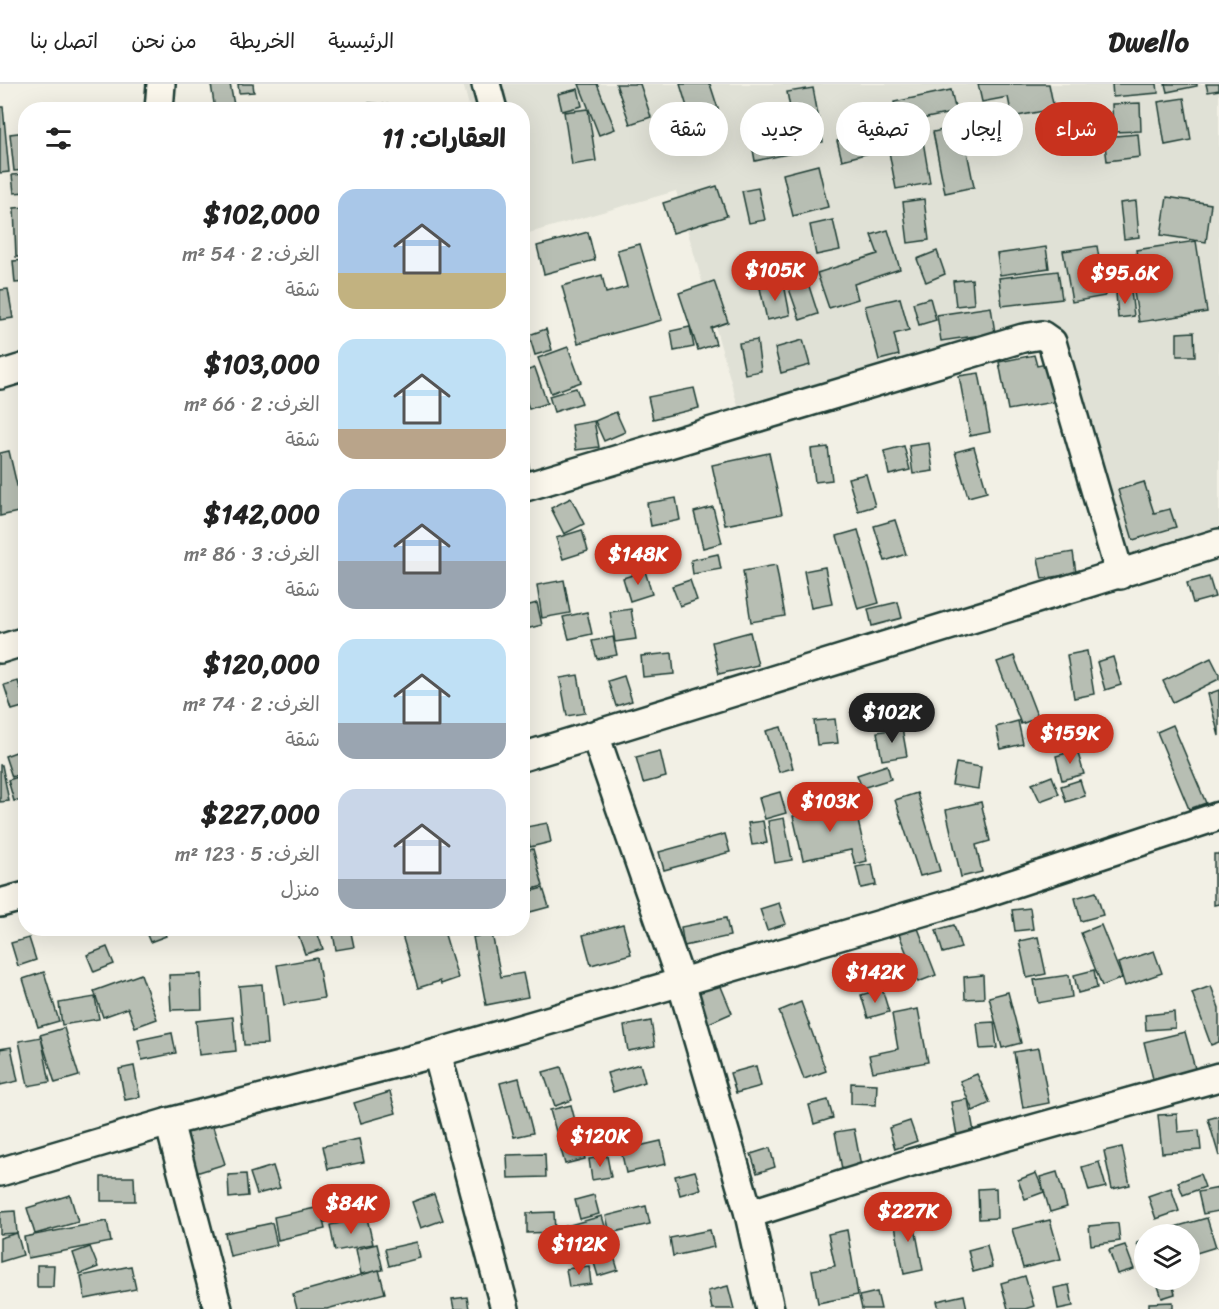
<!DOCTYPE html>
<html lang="ar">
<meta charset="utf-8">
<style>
:root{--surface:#fff;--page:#f2f2f2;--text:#222;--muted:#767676;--line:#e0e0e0;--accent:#c8321e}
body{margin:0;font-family:Sriracha,"Playpen Sans Arabic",sans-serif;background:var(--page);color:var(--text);direction:rtl;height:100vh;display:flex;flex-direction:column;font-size:22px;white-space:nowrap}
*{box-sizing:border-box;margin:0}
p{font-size:20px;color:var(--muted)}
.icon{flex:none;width:33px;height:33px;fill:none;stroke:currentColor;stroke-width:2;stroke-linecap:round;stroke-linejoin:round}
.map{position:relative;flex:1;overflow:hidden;direction:ltr}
.drawer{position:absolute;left:18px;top:18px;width:512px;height:834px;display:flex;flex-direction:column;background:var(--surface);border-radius:24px;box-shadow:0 6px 24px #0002;direction:rtl}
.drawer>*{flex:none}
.banner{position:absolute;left:548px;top:18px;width:570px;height:54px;direction:rtl;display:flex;gap:12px}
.buttons{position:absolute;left:1134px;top:1140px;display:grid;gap:12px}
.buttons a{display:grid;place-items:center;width:66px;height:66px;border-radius:50%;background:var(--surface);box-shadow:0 6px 24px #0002;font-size:30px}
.price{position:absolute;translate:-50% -51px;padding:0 14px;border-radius:21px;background:var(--accent);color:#fff;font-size:20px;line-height:39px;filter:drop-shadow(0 2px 3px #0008)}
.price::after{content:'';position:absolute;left:50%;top:36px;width:18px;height:14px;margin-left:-9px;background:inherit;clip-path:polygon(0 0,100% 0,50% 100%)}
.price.current{background:#222;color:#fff}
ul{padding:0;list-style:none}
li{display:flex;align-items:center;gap:18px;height:150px;padding:0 24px}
li span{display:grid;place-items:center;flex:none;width:168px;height:120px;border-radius:18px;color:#555}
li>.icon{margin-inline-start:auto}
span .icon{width:72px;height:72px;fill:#fffc;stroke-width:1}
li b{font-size:26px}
h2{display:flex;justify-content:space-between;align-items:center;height:72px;padding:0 24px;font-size:26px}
.pill{padding:0 21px;border-radius:27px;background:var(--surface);box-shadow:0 6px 24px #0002;font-size:21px;line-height:54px}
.pill.current{background:var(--accent);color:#fff}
header{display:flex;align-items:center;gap:36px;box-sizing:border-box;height:84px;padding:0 30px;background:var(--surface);border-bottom:2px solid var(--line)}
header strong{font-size:28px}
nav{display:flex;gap:33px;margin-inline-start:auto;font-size:21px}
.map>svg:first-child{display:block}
.built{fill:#e0e1d6}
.building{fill:#b7beb3;stroke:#1f3d34;stroke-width:1.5}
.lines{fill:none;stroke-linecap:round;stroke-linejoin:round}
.street-casing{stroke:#1f3d34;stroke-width:32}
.street{stroke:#fbf7ec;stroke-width:27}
</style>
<header>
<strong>Dwello</strong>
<nav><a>الرئيسية</a><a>الخريطة</a><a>من نحن</a><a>اتصل بنا</a></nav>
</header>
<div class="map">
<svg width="1219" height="1225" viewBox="0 0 1219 1225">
<rect width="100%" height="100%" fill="#f2f0e5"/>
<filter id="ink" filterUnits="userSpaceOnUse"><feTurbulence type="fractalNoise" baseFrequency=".0167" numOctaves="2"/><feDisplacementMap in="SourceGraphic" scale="12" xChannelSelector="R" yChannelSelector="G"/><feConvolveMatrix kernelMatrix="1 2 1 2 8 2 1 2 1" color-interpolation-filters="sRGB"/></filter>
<g filter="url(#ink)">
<polygon class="built" points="463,0 1219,0 1219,472 1107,505 1030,238 738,322 676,107 522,151 522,26 470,25"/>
<g class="building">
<polygon points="211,0 230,0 235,26 215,26"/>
<polygon points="238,0 253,0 254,8 239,9"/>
<polygon points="579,0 597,0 615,45 599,51"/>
<polygon points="616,0 640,0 651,33 630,40"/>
<polygon points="680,0 710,0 722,37 694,46"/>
<polygon points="978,0 1049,0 1054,25 1012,33 1008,13 982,18"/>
<polygon points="1112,0 1157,0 1158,9 1113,13"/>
<polygon points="1165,0 1197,0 1197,2 1167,8"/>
<polygon points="1206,0 1219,0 1219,6 1208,8"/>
<polygon points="813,4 823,58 810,60 805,31 792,34 787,8"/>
<polygon points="578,5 582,22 562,27 558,10"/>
<polygon points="951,6 956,28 898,40 894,18"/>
<polygon points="1184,14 1191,56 1165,61 1158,18"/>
<polygon points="369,19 392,21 392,26 369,26"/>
<polygon points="1140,19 1141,47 1113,48 1112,20"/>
<polygon points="0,23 3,23 9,88 0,89"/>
<polygon points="588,25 596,77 572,81 564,28"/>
<polygon points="962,42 974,103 945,109 933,48"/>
<polygon points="26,48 26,86 14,87 10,50"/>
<polygon points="869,49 873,68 842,76 837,57"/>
<polygon points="798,50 802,67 755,77 752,60"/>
<polygon points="1138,50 1140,73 1107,77 1104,53"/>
<polygon points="922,51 930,99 896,105 887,57"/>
<polygon points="818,81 828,123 793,132 783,90"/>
<polygon points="26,90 26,108 14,109 12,91"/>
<polygon points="717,102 727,132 673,149 663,119"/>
<polygon points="758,104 765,136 749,139 742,107"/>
<polygon points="1167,113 1211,120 1206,158 1161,151"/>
<polygon points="924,115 929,156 908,159 903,118"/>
<polygon points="1136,117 1139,153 1124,155 1120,119"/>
<polygon points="26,123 26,173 16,173 14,124"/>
<polygon points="833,136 840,166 816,171 810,141"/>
<polygon points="888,146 900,185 854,200 858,215 829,224 817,189 878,170 871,151"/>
<polygon points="588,148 595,176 544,190 537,162"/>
<polygon points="1196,157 1207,228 1139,238 1130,184 1139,182 1136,166"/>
<polygon points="640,160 662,236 578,259 562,202 602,191 606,209 627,203 617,166"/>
<polygon points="1097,162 1105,212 1072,218 1063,167"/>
<polygon points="1046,163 1049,184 1000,191 997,170"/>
<polygon points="937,167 945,190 926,198 917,175"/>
<polygon points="809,174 814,190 786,197 781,181"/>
<polygon points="26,176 26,198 15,199 13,177"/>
<polygon points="1058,187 1062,215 1002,222 999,194"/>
<polygon points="806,193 818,230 800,236 787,199"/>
<polygon points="972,195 974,220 956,222 953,197"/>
<polygon points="714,197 728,238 711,244 716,260 698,266 679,209"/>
<polygon points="784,200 790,231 767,236 760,204"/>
<polygon points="8,205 13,234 0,236 0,206"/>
<polygon points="1131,207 1134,232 1118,234 1116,209"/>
<polygon points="900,214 909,246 894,250 899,271 879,276 865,222"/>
<polygon points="930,214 936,236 919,241 913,219"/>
<polygon points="991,223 995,249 941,257 937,231"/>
<polygon points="690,243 694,263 674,267 671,247"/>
<polygon points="546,245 552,266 535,271 529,251"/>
<polygon points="1194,248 1195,272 1177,272 1177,249"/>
<polygon points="757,256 761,287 745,290 739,259"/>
<polygon points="803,256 810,281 781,289 775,264"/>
<polygon points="522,259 526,259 529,274 522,276"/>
<polygon points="568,263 581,298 551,309 538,274"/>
<polygon points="1034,271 1037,282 1057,278 1065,316 1008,326 999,278"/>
<polygon points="535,284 547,319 529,325 522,304 522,288"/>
<polygon points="979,289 990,348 970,352 959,292"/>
<polygon points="576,304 582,319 554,328 549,312"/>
<polygon points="694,304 699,324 653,335 648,313"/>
<polygon points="616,328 625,348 604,357 595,337"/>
<polygon points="594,337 599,363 576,366 572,341"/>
<polygon points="522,348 531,392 522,394"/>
<polygon points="929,359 933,387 913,390 909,362"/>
<polygon points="904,362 910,386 889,391 884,367"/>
<polygon points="828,363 832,396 815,398 811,365"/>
<polygon points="974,363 987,408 968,413 955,368"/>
<polygon points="9,367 23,427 0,432 0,369"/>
<polygon points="769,369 782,430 725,441 712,381"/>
<polygon points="866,390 875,422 858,427 848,394"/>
<polygon points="1144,398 1154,429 1170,425 1176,443 1133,456 1118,406"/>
<polygon points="571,414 584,440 564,450 551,424"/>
<polygon points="676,414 680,436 651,442 647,419"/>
<polygon points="713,423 722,459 703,464 694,428"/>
<polygon points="895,436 906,470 885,477 874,442"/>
<polygon points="582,446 588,467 563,475 556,454"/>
<polygon points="858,446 879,519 858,525 837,452"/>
<polygon points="1073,468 1076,489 1042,495 1038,474"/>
<polygon points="718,470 721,485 693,490 691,476"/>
<polygon points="776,481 785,532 751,538 743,487"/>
<polygon points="825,483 832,520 811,524 804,487"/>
<polygon points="645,487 652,510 630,517 623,494"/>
<polygon points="1209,493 1215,513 1193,519 1187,499"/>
<polygon points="564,496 570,529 542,534 537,501"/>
<polygon points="690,496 697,516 680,522 672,502"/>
<polygon points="898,518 902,534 872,542 868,525"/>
<polygon points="537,519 542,541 522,546 522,523"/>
<polygon points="631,525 636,555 615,558 610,528"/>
<polygon points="587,528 592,550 569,555 563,533"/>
<polygon points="750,548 758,581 719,590 712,558"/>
<polygon points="613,553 617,571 597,575 592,557"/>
<polygon points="1087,567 1094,610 1074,614 1067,571"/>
<polygon points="672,569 674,590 643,593 641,572"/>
<polygon points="1014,572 1038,634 1021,640 997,578"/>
<polygon points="1113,573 1121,601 1105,606 1097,578"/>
<polygon points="1211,574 1219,590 1219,595 1173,618 1163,597"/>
<polygon points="578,591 585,629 567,632 560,594"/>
<polygon points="624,592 632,617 616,622 608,597"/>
<polygon points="18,597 26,622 12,626 4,601"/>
<polygon points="1219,606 1219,652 1208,610"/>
<polygon points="1055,629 1062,648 1046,654 1039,634"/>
<polygon points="835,635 838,659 817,661 814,637"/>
<polygon points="1018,637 1023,660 1001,665 996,643"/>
<polygon points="1173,641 1206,719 1189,725 1157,648"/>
<polygon points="781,643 793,684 779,688 766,647"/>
<polygon points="902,644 907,672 882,676 877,648"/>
<polygon points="24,665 26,688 12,693 5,672"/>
<polygon points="1077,666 1084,690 1062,696 1056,672"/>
<polygon points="660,667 666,693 643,699 636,673"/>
<polygon points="956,679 981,683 978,705 952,701"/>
<polygon points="0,681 2,681 9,717 0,718"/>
<polygon points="887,681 891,695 862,704 857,691"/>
<polygon points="25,691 26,714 14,717 8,696"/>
<polygon points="1052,692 1059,710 1040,717 1032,700"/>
<polygon points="1080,696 1085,712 1066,718 1061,702"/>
<polygon points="780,708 786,729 765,735 759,714"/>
<polygon points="917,709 940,787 920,792 895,716"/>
<polygon points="981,718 990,757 976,761 982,788 961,793 946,726"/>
<polygon points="854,719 867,777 855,780 851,766 803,776 793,732"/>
<polygon points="784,734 792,776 775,779 768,737"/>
<polygon points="763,737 767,759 752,761 748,739"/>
<polygon points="547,739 551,758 530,763 526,743"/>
<polygon points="725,750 730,768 664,786 659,768"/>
<polygon points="533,765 543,802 522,808 522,768"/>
<polygon points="1214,770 1219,770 1219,820 1214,821"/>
<polygon points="872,780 876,801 861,804 856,783"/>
<polygon points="543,804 549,823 530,828 524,809"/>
<polygon points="1096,808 1103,831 1081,837 1075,814"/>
<polygon points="779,819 786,840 767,846 760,825"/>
<polygon points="1030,824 1033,845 1015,847 1012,826"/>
<polygon points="726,834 730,852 684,862 681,843"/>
<polygon points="916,839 936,891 918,898 897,845"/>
<polygon points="623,840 631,870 591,881 583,851"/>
<polygon points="954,841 961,864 943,869 936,846"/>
<polygon points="1101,841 1122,894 1102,902 1081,849"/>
<polygon points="144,844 163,844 166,852 150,858"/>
<polygon points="332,844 350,844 354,863 336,866"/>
<polygon points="411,844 443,844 458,894 441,900 440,897 418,904 401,848"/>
<polygon points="316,845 323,865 305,870 298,850"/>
<polygon points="492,850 501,893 523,889 528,913 486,921 473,853"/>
<polygon points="1038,853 1046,890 1027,894 1019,857"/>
<polygon points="29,854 36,876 18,882 11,859"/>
<polygon points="107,863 114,880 94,888 87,871"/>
<polygon points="1154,867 1162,889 1125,902 1118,879"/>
<polygon points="317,874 324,914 284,921 277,881"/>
<polygon points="1094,886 1097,904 1078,909 1074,891"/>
<polygon points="44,888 59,937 38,943 23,895"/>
<polygon points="141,890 157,935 135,943 128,924 103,933 94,907"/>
<polygon points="201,890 202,925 171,926 169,891"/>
<polygon points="983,891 984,914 965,915 964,893"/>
<polygon points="1069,891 1072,913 1038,919 1034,896"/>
<polygon points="717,893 732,929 707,940 691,904"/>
<polygon points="262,900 267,960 244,961 239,902"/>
<polygon points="1211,902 1219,924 1219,958 1211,961 1192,909"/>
<polygon points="882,905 889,928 868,934 861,911"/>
<polygon points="1008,908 1021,959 1002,964 989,913"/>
<polygon points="95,913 99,935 62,941 59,919"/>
<polygon points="801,918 826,987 804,995 779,927"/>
<polygon points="918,925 928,978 873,988 869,971 898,965 892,930"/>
<polygon points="1174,928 1175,944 1146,946 1145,931"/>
<polygon points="233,933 236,967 199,971 196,937"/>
<polygon points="651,937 655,962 628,967 624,942"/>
<polygon points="994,938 997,964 980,965 977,939"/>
<polygon points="64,944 79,992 55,999 40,951"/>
<polygon points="1185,948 1196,988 1154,999 1144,958"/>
<polygon points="172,949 176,969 142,976 138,956"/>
<polygon points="41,953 50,998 28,1002 19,957"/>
<polygon points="11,963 18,997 0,1001 0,965"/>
<polygon points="1039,964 1049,1019 1023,1024 1014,968"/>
<polygon points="640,980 645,998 613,1008 607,989"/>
<polygon points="134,982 140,1013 125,1016 119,985"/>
<polygon points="756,982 761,1002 736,1009 730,989"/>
<polygon points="561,983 572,1016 555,1022 543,988"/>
<polygon points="977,990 990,1019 973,1027 960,997"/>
<polygon points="519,994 533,1049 514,1053 500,999"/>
<polygon points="851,999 877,1000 876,1021 851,1020"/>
<polygon points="390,1008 396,1029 361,1039 354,1019"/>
<polygon points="968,1015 976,1059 959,1063 951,1018"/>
<polygon points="828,1016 833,1034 814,1040 809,1021"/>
<polygon points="571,1021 585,1075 565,1080 550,1026"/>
<polygon points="1177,1030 1178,1048 1199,1046 1201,1066 1162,1069 1158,1031"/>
<polygon points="1219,1032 1219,1072 1208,1035"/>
<polygon points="910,1037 917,1057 895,1065 889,1044"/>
<polygon points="212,1040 225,1080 196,1089 183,1050"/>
<polygon points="628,1040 635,1061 618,1066 610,1045"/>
<polygon points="854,1045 861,1082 842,1085 835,1048"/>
<polygon points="359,1055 364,1078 328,1085 323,1062"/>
<polygon points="661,1057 666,1080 626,1089 621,1066"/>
<polygon points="1122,1063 1130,1101 1112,1105 1104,1067"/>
<polygon points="770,1064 775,1083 757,1089 751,1070"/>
<polygon points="545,1070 546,1093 508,1094 507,1071"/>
<polygon points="607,1072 611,1093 592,1096 589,1075"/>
<polygon points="1099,1078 1106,1103 1089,1107 1082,1083"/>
<polygon points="273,1082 280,1104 257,1110 250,1089"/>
<polygon points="695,1087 701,1105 680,1111 675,1092"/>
<polygon points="1057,1088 1067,1123 1050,1128 1040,1093"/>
<polygon points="1036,1089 1044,1108 1025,1115 1018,1096"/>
<polygon points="246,1090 248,1112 229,1114 228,1091"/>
<polygon points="1200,1090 1205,1103 1183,1111 1178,1098"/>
<polygon points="101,1093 134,1093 135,1117 101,1117"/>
<polygon points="365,1102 370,1129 325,1138 320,1111"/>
<polygon points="996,1104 997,1134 979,1135 978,1105"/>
<polygon points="1171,1104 1179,1127 1156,1135 1148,1112"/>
<polygon points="1219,1104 1219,1127 1203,1130 1198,1108"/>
<polygon points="434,1110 443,1136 421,1144 412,1118"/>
<polygon points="70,1111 78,1138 35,1150 27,1124"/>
<polygon points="594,1111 599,1130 580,1135 575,1116"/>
<polygon points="646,1122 650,1140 610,1149 606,1132"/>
<polygon points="320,1123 325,1145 278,1156 274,1133"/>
<polygon points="15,1127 17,1149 0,1150 0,1128"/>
<polygon points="554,1128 555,1148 527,1149 527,1129"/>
<polygon points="912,1128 923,1186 904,1190 893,1131"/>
<polygon points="602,1132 618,1186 598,1192 588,1159 566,1165 559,1144"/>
<polygon points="367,1134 373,1160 335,1167 330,1141"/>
<polygon points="1207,1134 1216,1163 1190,1171 1190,1150 1173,1150 1171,1144"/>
<polygon points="1050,1136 1061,1175 1023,1184 1012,1145"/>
<polygon points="107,1137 111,1158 28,1174 24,1153"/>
<polygon points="272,1139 277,1161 230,1172 225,1149"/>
<polygon points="1118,1139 1120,1157 1091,1161 1089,1142"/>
<polygon points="710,1146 714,1163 673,1172 670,1154"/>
<polygon points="847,1146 858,1211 818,1219 812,1186 835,1182 828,1150"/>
<polygon points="17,1149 23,1171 0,1178 0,1154"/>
<polygon points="1144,1156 1144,1178 1143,1178 1137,1159"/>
<polygon points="417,1158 420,1174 389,1182 385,1165"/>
<polygon points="377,1160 383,1186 361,1190 356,1165"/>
<polygon points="987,1161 992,1183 973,1188 968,1166"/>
<polygon points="1125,1161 1134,1185 1117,1190 1109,1166"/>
<polygon points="90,1163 98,1183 80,1190 73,1169"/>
<polygon points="37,1181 54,1181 53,1203 37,1203"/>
<polygon points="131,1182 136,1205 85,1215 81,1192"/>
<polygon points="589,1182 591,1200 569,1203 566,1185"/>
<polygon points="379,1186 385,1209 327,1225 297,1225 293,1210"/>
<polygon points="1025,1192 1034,1222 1025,1225 1008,1225 1001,1199"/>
<polygon points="1156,1196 1171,1196 1175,1210 1162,1214"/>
<polygon points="1069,1201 1073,1222 1058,1225 1054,1204"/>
<polygon points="728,1202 734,1225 712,1225 708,1207"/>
<polygon points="877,1208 881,1225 862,1225 859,1212"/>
<polygon points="964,1211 967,1225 939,1225 937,1217"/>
<polygon points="467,1213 469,1225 454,1225 452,1215"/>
<polygon points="1173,1218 1173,1225 1149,1225 1149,1219"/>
</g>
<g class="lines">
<g class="street-casing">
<g id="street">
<polyline points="486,0 493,26"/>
<polyline points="159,26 161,0"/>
<polyline points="0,291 26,283"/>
<polyline points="522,404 1023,254 1042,251 1052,258 1120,491"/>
<polyline points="0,565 26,557"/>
<polyline points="595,651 681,898 749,1130 770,1225"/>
<polyline points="522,673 1219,459"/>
<polyline points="0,819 26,812"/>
<polyline points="437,969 505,1225"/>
<polyline points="169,1038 218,1225"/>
<polyline points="0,1088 169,1038 437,969 881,840 970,814 1219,732"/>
<polyline points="749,1130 911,1079 1219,993"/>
</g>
</g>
<use href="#street" class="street"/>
</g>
</g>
</svg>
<div class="buttons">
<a><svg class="icon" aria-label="layers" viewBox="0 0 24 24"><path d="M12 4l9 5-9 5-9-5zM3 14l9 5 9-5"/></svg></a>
</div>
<b class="price" style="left:775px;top:218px">$105K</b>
<b class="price" style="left:1125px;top:221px">$95.6K</b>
<b class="price" style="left:638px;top:502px">$148K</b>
<b class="price current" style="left:892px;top:660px">$102K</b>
<b class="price" style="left:1070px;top:681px">$159K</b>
<b class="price" style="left:830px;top:749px">$103K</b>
<b class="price" style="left:875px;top:920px">$142K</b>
<b class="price" style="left:600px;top:1084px">$120K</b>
<b class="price" style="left:351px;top:1151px">$84K</b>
<b class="price" style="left:908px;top:1159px">$227K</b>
<b class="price" style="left:579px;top:1192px">$112K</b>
<div class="banner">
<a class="pill current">شراء</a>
<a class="pill">إيجار</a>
<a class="pill">تصفية</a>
<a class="pill">جديد</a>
<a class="pill">شقة</a>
</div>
<section class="drawer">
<h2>العقارات: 11<svg class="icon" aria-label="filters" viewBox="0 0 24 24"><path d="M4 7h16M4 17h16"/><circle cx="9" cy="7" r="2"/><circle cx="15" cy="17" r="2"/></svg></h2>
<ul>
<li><span style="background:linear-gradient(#a9c7e8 70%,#c2b280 0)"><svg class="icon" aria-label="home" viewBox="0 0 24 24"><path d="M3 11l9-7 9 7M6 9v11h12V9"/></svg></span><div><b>$102,000</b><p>الغرف: 2 · 54 m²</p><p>شقة</p></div></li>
<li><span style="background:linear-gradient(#bfe0f5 75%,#b9a48a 0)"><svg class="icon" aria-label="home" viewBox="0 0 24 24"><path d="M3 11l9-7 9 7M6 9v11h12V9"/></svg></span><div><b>$103,000</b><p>الغرف: 2 · 66 m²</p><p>شقة</p></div></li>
<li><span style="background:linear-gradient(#a9c7e8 60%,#9aa5b1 0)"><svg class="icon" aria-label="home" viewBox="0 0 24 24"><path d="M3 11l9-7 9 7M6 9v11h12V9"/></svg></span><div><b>$142,000</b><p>الغرف: 3 · 86 m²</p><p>شقة</p></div></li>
<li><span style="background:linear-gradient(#bfe0f5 70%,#9aa5b1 0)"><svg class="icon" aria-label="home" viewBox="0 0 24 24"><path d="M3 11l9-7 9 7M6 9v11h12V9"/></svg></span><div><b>$120,000</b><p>الغرف: 2 · 74 m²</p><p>شقة</p></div></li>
<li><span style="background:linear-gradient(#c9d6e8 75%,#9aa5b1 0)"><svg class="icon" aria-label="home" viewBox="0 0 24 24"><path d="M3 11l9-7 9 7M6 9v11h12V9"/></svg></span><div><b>$227,000</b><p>الغرف: 5 · 123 m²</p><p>منزل</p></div></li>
</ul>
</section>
</div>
